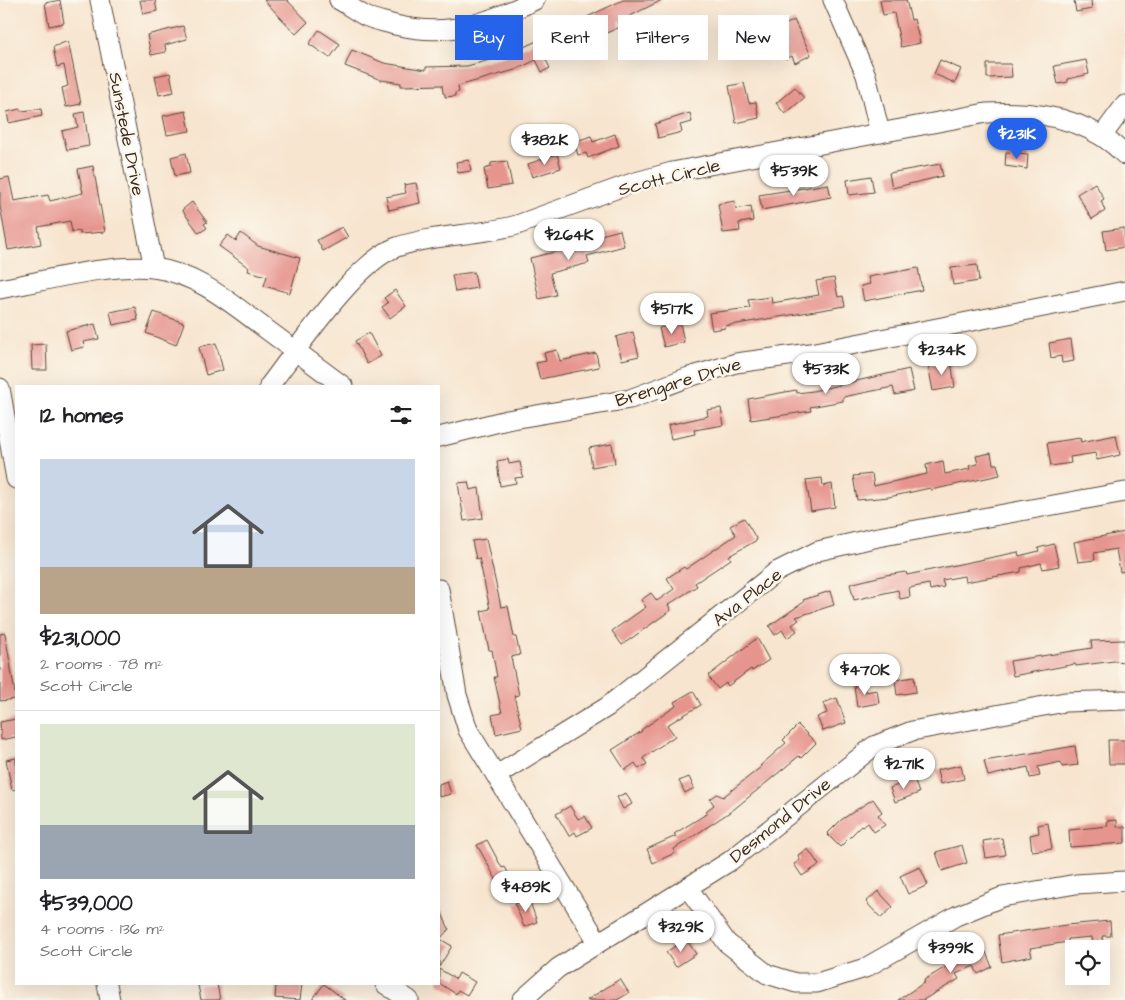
<!DOCTYPE html>
<meta charset="utf-8">
<style>
:root{--surface:#fff;--page:#f2f2f2;--text:#202124;--muted:#757577;--line:#e0e0e0;--accent:#2563eb}
body{margin:0;font-family:"Architects Daughter",sans-serif;background:var(--page);color:var(--text);height:100vh;display:flex;flex-direction:column;font-size:19px;white-space:nowrap}
*{box-sizing:border-box;margin:0}
p{font-size:16px;color:var(--muted)}
.icon{flex:none;width:28px;height:28px;fill:none;stroke:currentColor;stroke-width:2;stroke-linecap:round;stroke-linejoin:round}
.map{position:relative;flex:1;overflow:hidden}
.side{position:absolute;left:15px;top:385px;width:425px;height:600px;display:flex;flex-direction:column;background:var(--surface);border-radius:0px;box-shadow:0 5px 20px #0002}
.side>*{flex:none}
.banner{position:absolute;left:455px;top:15px;width:475px;height:45px;display:flex;gap:10px}
.tools{position:absolute;left:1065px;top:940px;display:grid;gap:10px}
.tools a{display:grid;place-items:center;width:45px;height:45px;border-radius:0px;background:var(--surface);box-shadow:0 5px 20px #0002;font-size:25px}
.price{position:absolute;translate:-50% -42px;padding:0 11px;border-radius:18px;background:#fff;color:#222;font-size:16px;line-height:32px;filter:drop-shadow(0 1px 2px #0008)}
.price::after{content:'';position:absolute;left:50%;top:30px;width:15px;height:11px;margin-left:-8px;background:inherit;clip-path:polygon(0 0,100% 0,50% 100%)}
.price.selected{background:var(--accent);color:#fff}
ul{padding:0;list-style:none}
li{display:grid;align-content:center;gap:10px;height:265px;padding:0 25px}
li+li{border-top:1px solid var(--line)}
li span{display:grid;place-items:center;height:155px;border-radius:0px;color:#555}
li>.icon{margin-inline-start:auto}
span .icon{width:90px;height:90px;fill:#fffc;stroke-width:1}
li b{font-size:21px}
h2{display:flex;justify-content:space-between;align-items:center;height:60px;padding:0 25px;font-size:21px}
.chip{padding:0 18px;border-radius:0px;background:var(--surface);box-shadow:0 5px 20px #0002;font-size:18px;line-height:45px}
.chip.selected{background:var(--accent);color:#fff}
.map>svg:first-child{display:block}
.building{fill:#e6948e}
.lines{fill:none;stroke-linecap:round;stroke-linejoin:round}
.minor-casing{stroke:#574639;stroke-width:21}
.minor{stroke:#fff;stroke-width:19}
.labels{text-anchor:middle;stroke-width:5;stroke-linejoin:round;paint-order:stroke}
.street-label{font-size:18px;fill:#3b2a1e;stroke:#fbf7ec}
</style>
<div class="map">
<svg width="1125" height="1000" viewBox="0 0 1125 1000">
<rect width="100%" height="100%" fill="#fbf7ec"/>
<filter id="ink" filterUnits="userSpaceOnUse"><feTurbulence type="fractalNoise" baseFrequency=".02" numOctaves="2"/><feDisplacementMap in="SourceGraphic" scale="10" xChannelSelector="R" yChannelSelector="G"/><feConvolveMatrix kernelMatrix="1 2 1 2 8 2 1 2 1" color-interpolation-filters="sRGB"/></filter>
<filter id="wash" filterUnits="userSpaceOnUse"><feTurbulence type="fractalNoise" baseFrequency=".0096" numOctaves="4" result="noise"/><feDisplacementMap in="SourceGraphic" scale="20" xChannelSelector="R" yChannelSelector="G"/><feGaussianBlur stdDeviation="1.12" result="paint"/><feColorMatrix in="noise" values="0 0 0 0 0 0 0 0 0 0 0 0 0 0 0 0 0 1.4 0 .05"/><feComposite in="paint" operator="in"/></filter>
<g filter="url(#wash)">
<rect width="100%" height="100%" fill="#f7e5cf"/>
<g id="blocks">
<g class="building">
<polygon points="60,0 64,23 49,26 45,3"/>
<polygon points="140,0 155,0 157,11 143,14"/>
<polygon points="264,0 287,0 308,22 296,34"/>
<polygon points="623,0 662,0 618,22 620,27 595,38 593,33 544,56 550,68 542,72 536,60 515,70 458,86 459,92 455,93 455,96 445,97 445,94 443,93 442,85 401,86 401,83 381,80 345,66 352,50 384,63 426,70 426,67 467,66 505,56"/>
<polygon points="880,0 906,0 911,20 914,19 920,43 901,47 894,13 883,15"/>
<polygon points="1074,0 1091,0 1092,9 1076,12"/>
<polygon points="794,20 811,55 795,63 792,56 786,59 779,46 785,43 778,29"/>
<polygon points="183,26 187,39 165,45 166,52 151,55 147,35"/>
<polygon points="319,30 340,44 330,58 309,44"/>
<polygon points="68,41 81,104 66,107 62,88 68,86 64,65 57,67 53,47"/>
<polygon points="940,60 961,69 955,83 934,74"/>
<polygon points="1086,60 1089,74 1068,79 1068,82 1058,84 1054,66"/>
<polygon points="987,64 1011,64 1012,77 987,78"/>
<polygon points="170,73 174,92 159,95 155,76"/>
<polygon points="744,83 749,103 756,102 759,118 736,123 729,86"/>
<polygon points="795,87 804,98 785,114 776,103"/>
<polygon points="20,109 21,111 41,109 42,116 9,123 7,112"/>
<polygon points="186,111 190,131 167,135 163,116"/>
<polygon points="84,112 89,146 67,150 62,131 78,127 75,114"/>
<polygon points="690,113 692,122 680,125 682,132 658,138 655,124"/>
<polygon points="615,134 619,146 588,158 586,153 578,155 574,142 591,136 593,142"/>
<polygon points="1006,152 1028,154 1027,169 1005,166"/>
<polygon points="186,153 190,173 175,176 171,157"/>
<polygon points="557,154 561,168 532,177 528,164"/>
<polygon points="469,160 471,171 458,173 456,162"/>
<polygon points="507,161 512,185 488,189 484,169 491,167 491,163"/>
<polygon points="940,164 943,176 892,188 889,173"/>
<polygon points="93,166 105,232 80,234 80,231 72,232 70,221 38,227 41,244 8,250 0,206 0,179 9,177 14,201 48,195 50,201 83,193 78,169"/>
<polygon points="871,176 874,192 849,195 847,180"/>
<polygon points="416,183 420,203 389,210 386,197 406,193 404,185"/>
<polygon points="1095,183 1104,199 1101,201 1105,211 1092,219 1077,194"/>
<polygon points="828,184 831,197 762,210 759,195"/>
<polygon points="735,201 736,209 751,206 753,221 739,223 740,231 723,233 718,204"/>
<polygon points="192,202 207,222 204,224 207,228 199,233 182,210"/>
<polygon points="342,227 348,237 323,251 317,240"/>
<polygon points="1124,228 1125,247 1106,250 1103,231"/>
<polygon points="620,230 624,246 587,256 589,263 550,273 556,295 539,299 530,258 599,241 597,236"/>
<polygon points="241,233 258,246 300,258 290,293 264,286 267,276 248,271 249,268 219,246 228,235 236,241"/>
<polygon points="977,265 979,281 953,285 951,268"/>
<polygon points="918,268 922,290 864,301 861,286 870,284 868,277"/>
<polygon points="474,272 477,288 455,292 452,275"/>
<polygon points="834,278 838,297 843,296 845,306 725,326 725,328 712,330 709,313 750,308 748,300 771,297 772,303 819,295 816,281"/>
<polygon points="395,290 406,306 390,318 382,307 388,303 384,298"/>
<polygon points="135,307 138,320 113,325 110,312"/>
<polygon points="154,312 184,323 176,345 146,333"/>
<polygon points="680,323 684,342 664,347 659,328"/>
<polygon points="95,324 99,339 83,342 84,347 71,350 66,331"/>
<polygon points="633,332 639,356 622,360 616,337"/>
<polygon points="369,333 381,356 367,364 355,341"/>
<polygon points="1071,339 1074,361 1062,363 1061,356 1051,358 1049,343"/>
<polygon points="216,343 223,370 206,375 199,347"/>
<polygon points="46,344 47,370 32,370 31,345"/>
<polygon points="557,350 560,361 596,353 599,367 540,379 536,363 546,361 544,353"/>
<polygon points="951,361 955,387 933,391 928,365"/>
<polygon points="909,369 914,391 895,395 893,387 843,397 843,401 810,407 811,411 751,420 748,399 796,390 797,393 813,391"/>
<polygon points="721,408 724,425 694,430 695,434 671,439 668,425 708,416 707,410"/>
<polygon points="1116,435 1120,455 1097,460 1096,453 1070,457 1071,463 1051,466 1047,443 1080,438 1081,442"/>
<polygon points="612,444 615,463 592,467 589,448"/>
<polygon points="991,453 993,464 997,464 1000,475 931,490 930,488 889,497 857,500 853,476 872,474 874,486 927,474 926,465 943,461 945,474 970,469 969,466 978,464 976,456"/>
<polygon points="508,459 509,464 520,462 523,477 515,478 516,483 500,486 497,461"/>
<polygon points="822,478 823,486 832,484 835,507 811,511 806,480"/>
<polygon points="468,482 470,490 479,488 483,518 464,521 458,483"/>
<polygon points="744,518 757,540 729,556 731,559 695,583 697,586 668,605 671,610 622,645 612,631 646,607 641,600 651,593 657,601 674,589 667,578 684,567 686,569 736,535 730,526"/>
<polygon points="1125,532 1125,571 1120,572 1116,549 1094,553 1095,560 1078,562 1074,542"/>
<polygon points="486,539 501,607 508,606 514,637 516,637 520,655 511,657 519,695 514,696 522,728 496,734 492,715 502,713 494,677 497,677 492,650 489,650 481,611 490,609 479,558 476,559 472,541"/>
<polygon points="1054,544 1059,566 1043,569 1041,563 1021,568 1021,572 965,582 964,576 942,580 944,587 930,590 929,584 909,588 910,597 900,599 898,590 854,600 850,584 886,575 906,572 907,575 1018,552 1019,556 1039,551 1038,548"/>
<polygon points="830,591 834,605 796,617 799,620 792,625 797,631 787,638 782,630 775,635 769,626 804,602 803,600"/>
<polygon points="5,633 16,699 0,701 0,634"/>
<polygon points="757,638 769,660 752,671 751,669 728,686 726,683 718,689 708,676"/>
<polygon points="1125,640 1125,662 1114,661 1076,666 1075,664 1013,676 1010,661 1092,648 1091,641"/>
<polygon points="914,677 916,692 897,695 895,680"/>
<polygon points="864,684 865,692 877,690 879,703 857,707 854,686"/>
<polygon points="693,691 701,705 667,725 675,736 643,758 647,764 639,769 635,763 625,770 612,750 642,731 641,730 676,706 674,702"/>
<polygon points="837,698 846,723 823,731 817,717 827,713 823,703"/>
<polygon points="16,719 16,737 1,740 0,722"/>
<polygon points="798,725 816,743 801,758 799,756 733,810 674,849 675,853 653,863 647,849 676,836 674,834 708,813 706,811 714,805 710,799 717,794 723,797 761,767 760,766 786,743 783,740"/>
<polygon points="1108,740 1125,740 1125,764 1109,764"/>
<polygon points="1075,746 1078,765 1062,767 1061,762 1038,767 1040,776 1030,778 1028,767 988,776 984,761"/>
<polygon points="16,758 16,789 12,790 6,760"/>
<polygon points="961,765 964,779 940,784 937,770"/>
<polygon points="689,777 694,788 685,793 679,781"/>
<polygon points="914,779 919,793 895,802 890,788"/>
<polygon points="447,781 451,794 439,797 439,784"/>
<polygon points="626,793 632,804 623,809 617,797"/>
<polygon points="873,799 882,812 878,815 885,825 874,832 868,823 862,827 861,826 840,847 827,834 841,820"/>
<polygon points="570,806 578,819 585,816 592,828 577,836 575,832 569,836 556,814"/>
<polygon points="1117,820 1117,827 1125,827 1125,843 1070,847 1069,830 1108,826 1107,821"/>
<polygon points="1048,823 1052,849 1032,851 1030,835 1039,833 1038,825"/>
<polygon points="1002,838 1005,855 986,858 983,841"/>
<polygon points="487,840 502,868 505,867 514,884 502,890 477,845"/>
<polygon points="962,845 967,863 942,871 936,852"/>
<polygon points="808,849 819,865 802,876 794,864 800,860 798,855"/>
<polygon points="920,867 928,885 908,894 900,876"/>
<polygon points="878,891 893,907 881,918 866,902"/>
<polygon points="529,899 537,922 524,927 515,904"/>
<polygon points="439,907 449,929 440,939 452,946 439,967"/>
<polygon points="1110,921 1111,936 1102,936 1103,944 1093,945 1092,937 1068,939 1068,942 1030,948 1032,956 1002,962 998,935 1066,925"/>
<polygon points="686,939 696,954 676,967 666,952"/>
<polygon points="983,945 992,967 978,974 974,966 956,974 959,979 923,1000 898,1000 925,982 924,980 956,961 955,958"/>
<polygon points="439,969 456,979 459,973 475,982 467,995 458,990 456,994 439,983"/>
<polygon points="620,979 629,993 617,1000 587,1000"/>
<polygon points="217,984 220,1000 201,1000 198,985"/>
<polygon points="276,984 302,984 300,1000 275,998"/>
<polygon points="324,984 345,1000 312,1000"/>
</g>
</g>
</g>
<g filter="url(#ink)">
<use href="#blocks" fill-opacity="0" stroke="#574639" stroke-width="1"/>
<g class="lines">
<g class="minor-casing">
<g id="minor">
<polyline points="100,0 154,268"/>
<path d="M339,0C348,5 356,11 365,16C374,20 385,22 395,25C451,38 486,23 535,0"/>
<polyline points="833,0 866,75 880,133"/>
<polyline points="1102,136 1125,105"/>
<path d="M0,289C45,281 110,263 154,268C198,274 232,304 266,329C292,348 317,367 343,386"/>
<path d="M269,386C296,351 357,260 397,247C436,234 477,236 517,225L632,183L672,172L986,113C1036,110 1088,117 1125,155"/>
<polyline points="0,388 16,479"/>
<polyline points="439,437 507,420 630,399 689,377 736,363 810,353 1125,291"/>
<polyline points="439,589 457,695 468,730 598,942"/>
<polyline points="497,775 607,707 776,572 818,551 878,537 1125,492"/>
<polyline points="688,888 727,943 767,974 796,983 817,983 865,968 956,916 1002,897 1076,884 1125,881"/>
<polyline points="107,984 110,1000"/>
<polyline points="385,984 409,1000"/>
<polyline points="522,1000 558,968 730,861 874,746 912,731 1065,702 1125,700"/>
</g>
</g>
<use href="#minor" class="minor"/>
</g>
</g>
<g class="labels">
<g class="street-label">
<text transform="translate(127 134) rotate(79)" y="6">Sunstede Drive</text>
<text transform="translate(669 177) rotate(-14)" y="6">Scott Circle</text>
<text transform="translate(678 382) rotate(-17)" y="6">Brengare Drive</text>
<text transform="translate(747 597) rotate(-38)" y="6">Ava Place</text>
<text transform="translate(780 820) rotate(-39)" y="6">Desmond Drive</text>
</g>
</g>
</svg>
<div class="tools">
<a><svg class="icon" aria-label="locate" viewBox="0 0 24 24"><circle cx="12" cy="12" r="6"/><path d="M12 2v4M12 18v4M2 12h4M18 12h4"/></svg></a>
</div>
<b class="price selected" style="left:1017px;top:160px">$231K</b>
<b class="price" style="left:545px;top:166px">$382K</b>
<b class="price" style="left:794px;top:197px">$539K</b>
<b class="price" style="left:569px;top:261px">$264K</b>
<b class="price" style="left:672px;top:335px">$517K</b>
<b class="price" style="left:942px;top:376px">$234K</b>
<b class="price" style="left:826px;top:395px">$533K</b>
<b class="price" style="left:865px;top:696px">$470K</b>
<b class="price" style="left:904px;top:790px">$271K</b>
<b class="price" style="left:526px;top:913px">$489K</b>
<b class="price" style="left:681px;top:953px">$329K</b>
<b class="price" style="left:951px;top:974px">$399K</b>
<div class="banner">
<a class="chip selected">Buy</a>
<a class="chip">Rent</a>
<a class="chip">Filters</a>
<a class="chip">New</a>
</div>
<section class="side">
<h2>12 homes<svg class="icon" aria-label="filters" viewBox="0 0 24 24"><path d="M4 7h16M4 17h16"/><circle cx="9" cy="7" r="2"/><circle cx="15" cy="17" r="2"/></svg></h2>
<ul>
<li><span style="background:linear-gradient(#c9d6e8 70%,#b9a48a 0)"><svg class="icon" aria-label="home" viewBox="0 0 24 24"><path d="M3 11l9-7 9 7M6 9v11h12V9"/></svg></span><div><b>$231,000</b><p>2 rooms · 78 m²</p><p>Scott Circle</p></div></li>
<li><span style="background:linear-gradient(#dfe7d0 65%,#9aa5b1 0)"><svg class="icon" aria-label="home" viewBox="0 0 24 24"><path d="M3 11l9-7 9 7M6 9v11h12V9"/></svg></span><div><b>$539,000</b><p>4 rooms · 136 m²</p><p>Scott Circle</p></div></li>
</ul>
</section>
</div>
